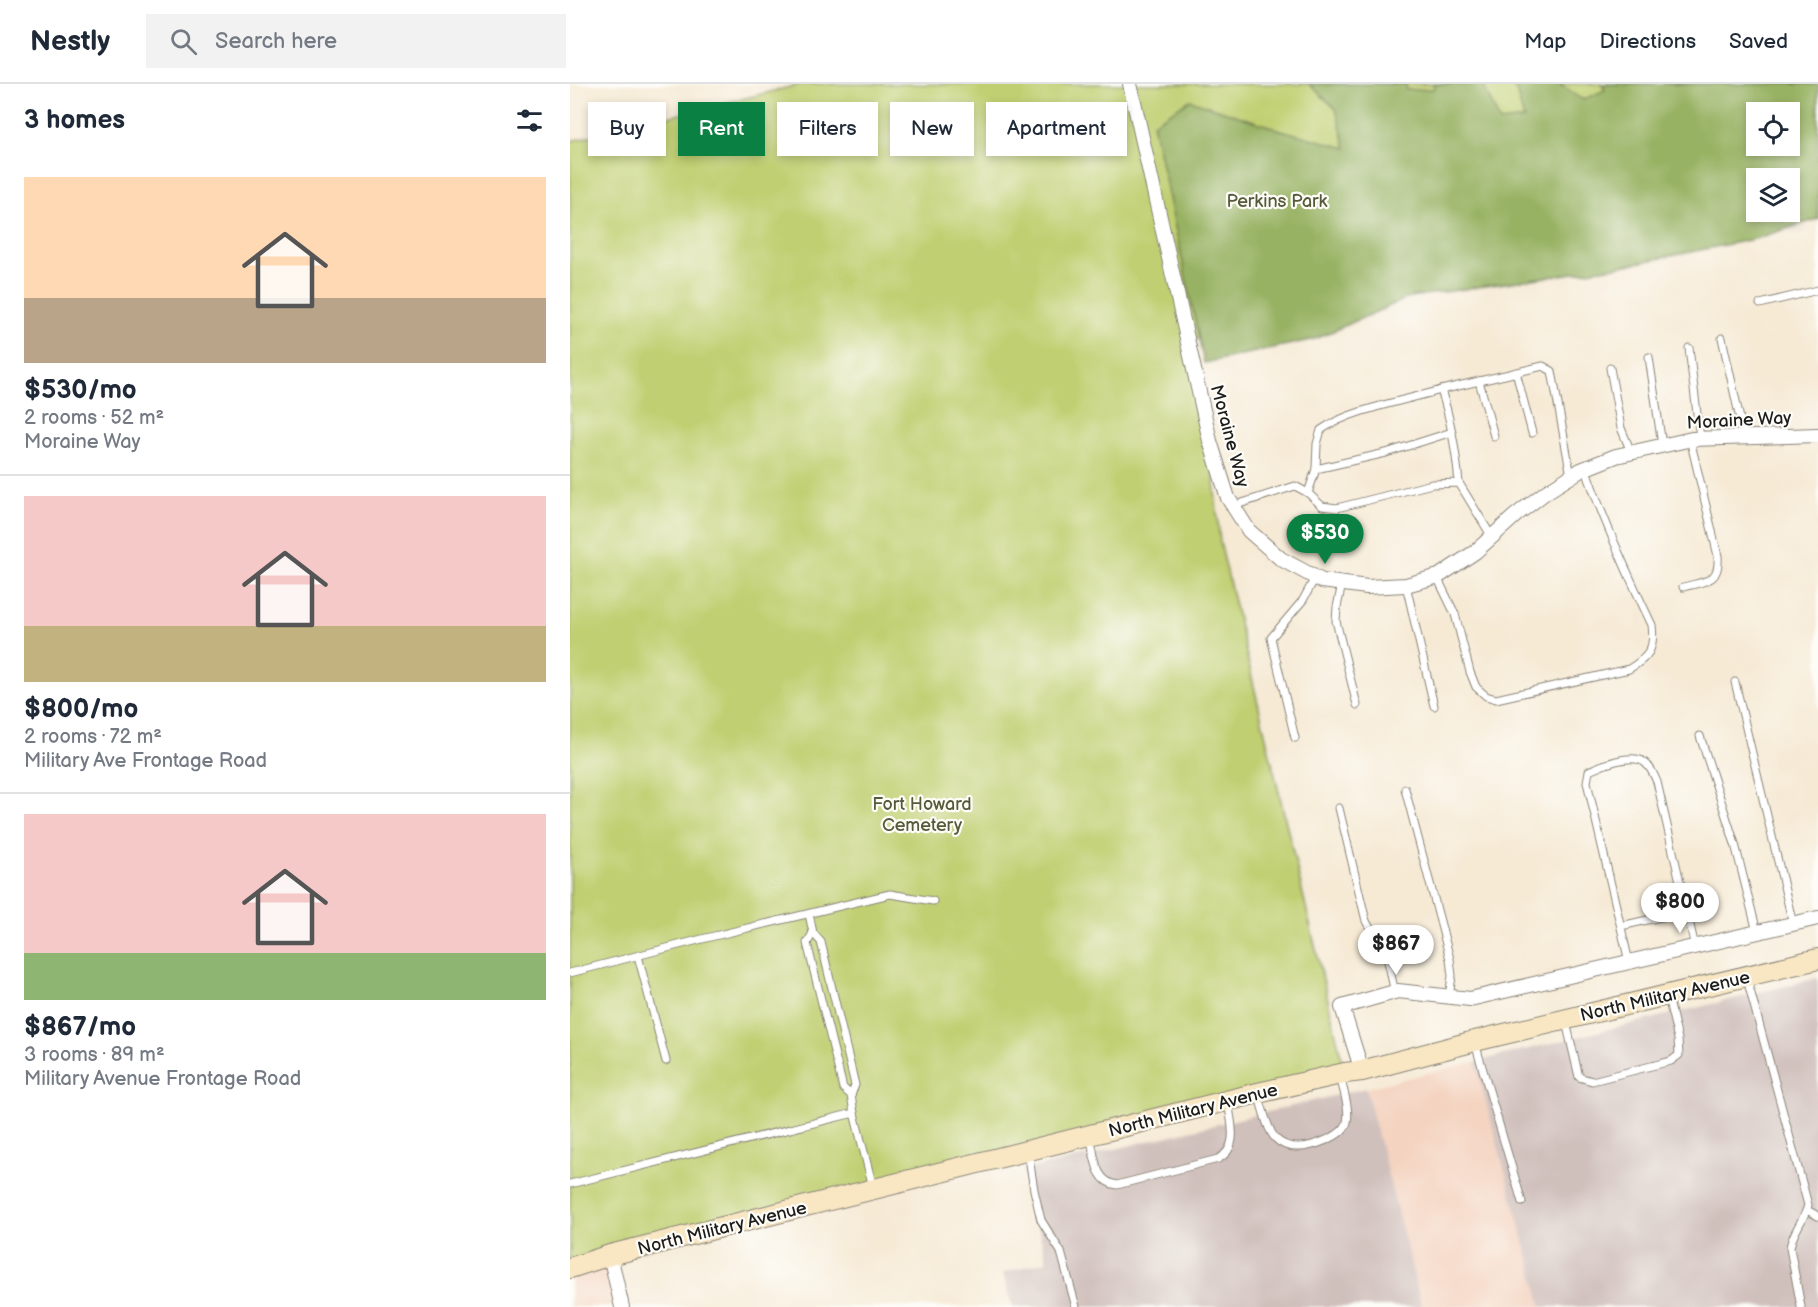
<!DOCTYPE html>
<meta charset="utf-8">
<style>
:root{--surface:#fff;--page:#f2f2f3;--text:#1f2937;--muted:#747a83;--line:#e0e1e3;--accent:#0b8043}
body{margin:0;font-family:"Balsamiq Sans",sans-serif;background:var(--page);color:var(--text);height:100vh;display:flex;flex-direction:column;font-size:22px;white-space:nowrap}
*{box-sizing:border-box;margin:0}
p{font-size:20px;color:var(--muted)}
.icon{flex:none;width:33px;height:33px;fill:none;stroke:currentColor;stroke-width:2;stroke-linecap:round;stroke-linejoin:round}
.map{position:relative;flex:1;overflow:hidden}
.panel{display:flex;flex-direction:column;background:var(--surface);width:570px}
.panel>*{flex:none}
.hud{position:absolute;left:18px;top:18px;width:570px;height:54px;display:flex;gap:12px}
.tools{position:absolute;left:1176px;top:18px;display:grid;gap:12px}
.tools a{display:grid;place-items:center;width:54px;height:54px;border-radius:0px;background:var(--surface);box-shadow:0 3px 9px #0003;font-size:30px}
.price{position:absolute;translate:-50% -51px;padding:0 14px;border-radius:21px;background:#fff;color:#222;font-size:20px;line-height:39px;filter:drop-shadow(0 2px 3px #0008)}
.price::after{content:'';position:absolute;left:50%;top:36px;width:18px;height:14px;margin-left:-9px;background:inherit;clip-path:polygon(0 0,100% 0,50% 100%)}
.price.on{background:var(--accent);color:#fff}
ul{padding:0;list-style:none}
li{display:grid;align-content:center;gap:12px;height:318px;padding:0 24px}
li+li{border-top:2px solid var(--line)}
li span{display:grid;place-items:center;height:186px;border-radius:0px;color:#555}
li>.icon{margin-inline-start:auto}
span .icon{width:108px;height:108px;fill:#fffc;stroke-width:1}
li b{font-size:26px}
h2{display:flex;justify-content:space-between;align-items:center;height:72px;padding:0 24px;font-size:26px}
.tag{padding:0 21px;border-radius:0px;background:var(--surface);box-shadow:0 3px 9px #0003;font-size:21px;line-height:54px}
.tag.on{background:var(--accent);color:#fff}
header{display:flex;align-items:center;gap:36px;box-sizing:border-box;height:84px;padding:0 30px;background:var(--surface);border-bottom:2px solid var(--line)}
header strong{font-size:28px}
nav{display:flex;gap:33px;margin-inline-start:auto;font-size:21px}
.search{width:420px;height:54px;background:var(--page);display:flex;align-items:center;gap:15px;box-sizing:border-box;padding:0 21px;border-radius:0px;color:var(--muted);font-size:22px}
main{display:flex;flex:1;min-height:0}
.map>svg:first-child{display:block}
.built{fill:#f4d3c0}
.industrial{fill:#d0c0bc}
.green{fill:#c0cf71;stroke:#6e7646;stroke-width:1.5;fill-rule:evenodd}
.forest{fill:#98b263;stroke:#5a6740;stroke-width:1.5;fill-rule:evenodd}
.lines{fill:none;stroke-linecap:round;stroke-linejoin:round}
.service-casing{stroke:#898378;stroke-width:9}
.minor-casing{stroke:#898378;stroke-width:16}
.secondary-casing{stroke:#898378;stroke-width:22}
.service{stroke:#fff;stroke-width:7}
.minor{stroke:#fff;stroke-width:14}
.secondary{stroke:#f9e7c3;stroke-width:20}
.labels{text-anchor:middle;stroke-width:4.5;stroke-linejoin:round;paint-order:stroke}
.park-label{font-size:18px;fill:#555b3a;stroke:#fdfcf7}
.street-label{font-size:18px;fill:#1c1c1c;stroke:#fdfcf7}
</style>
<header>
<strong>Nestly</strong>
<div class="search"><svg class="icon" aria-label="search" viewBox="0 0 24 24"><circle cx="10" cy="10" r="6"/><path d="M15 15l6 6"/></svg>Search here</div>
<nav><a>Map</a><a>Directions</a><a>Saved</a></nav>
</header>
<main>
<section class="panel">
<h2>3 homes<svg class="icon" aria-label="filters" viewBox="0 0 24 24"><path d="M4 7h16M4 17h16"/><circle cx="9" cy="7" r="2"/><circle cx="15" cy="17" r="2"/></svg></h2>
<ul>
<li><span style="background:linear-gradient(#ffd9b3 65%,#b9a48a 0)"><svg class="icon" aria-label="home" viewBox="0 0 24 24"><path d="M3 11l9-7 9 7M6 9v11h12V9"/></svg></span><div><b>$530/mo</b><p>2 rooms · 52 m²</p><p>Moraine Way</p></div></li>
<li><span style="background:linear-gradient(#f6c9c9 70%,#c2b280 0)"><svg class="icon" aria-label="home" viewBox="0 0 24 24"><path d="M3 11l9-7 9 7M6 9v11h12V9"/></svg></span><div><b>$800/mo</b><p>2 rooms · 72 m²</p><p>Military Ave Frontage Road</p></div></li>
<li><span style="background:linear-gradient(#f6c9c9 75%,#8fb573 0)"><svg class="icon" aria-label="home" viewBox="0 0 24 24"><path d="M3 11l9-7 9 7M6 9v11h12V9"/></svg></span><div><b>$867/mo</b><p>3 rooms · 89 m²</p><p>Military Avenue Frontage Road</p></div></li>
</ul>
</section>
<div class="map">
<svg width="1248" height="1223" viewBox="0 0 1248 1223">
<rect width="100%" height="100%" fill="#fdfcf7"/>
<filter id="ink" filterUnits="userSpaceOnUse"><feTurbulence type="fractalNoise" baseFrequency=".0167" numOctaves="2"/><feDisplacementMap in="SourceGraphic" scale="12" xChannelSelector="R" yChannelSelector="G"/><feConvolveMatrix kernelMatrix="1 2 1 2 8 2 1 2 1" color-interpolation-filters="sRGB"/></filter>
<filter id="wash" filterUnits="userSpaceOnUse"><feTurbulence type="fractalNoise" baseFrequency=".008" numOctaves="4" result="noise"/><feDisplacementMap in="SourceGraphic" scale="24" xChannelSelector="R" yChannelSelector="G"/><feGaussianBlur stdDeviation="1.35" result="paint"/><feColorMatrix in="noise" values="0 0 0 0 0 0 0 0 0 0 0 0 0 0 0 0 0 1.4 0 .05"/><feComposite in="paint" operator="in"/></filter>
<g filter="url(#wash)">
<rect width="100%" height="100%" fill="#f6ead5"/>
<g class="built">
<polygon points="905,978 972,1223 852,1223 796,1004"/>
<polygon points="40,1171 52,1223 0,1223 0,1184"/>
</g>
<g class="industrial">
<polygon points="1248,894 1248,1223 972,1223 905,978"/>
<polygon points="796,1004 852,1223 443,1223 433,1189 477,1177 453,1086 504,1075"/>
</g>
<path class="green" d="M232,0H1248L1220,94H1186V126L618,257L640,357L650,458L775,989L0,1184V57ZM1186,28H1220V62H1186Z"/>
<path class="forest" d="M739,0H836V6L863,5L865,0H913L930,38L954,35L946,6L940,0H989L1013,16L1035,6L1032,0H1248V135L1184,155L1052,182L840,213L745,255L634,279L583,39L620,16L711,46L776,64L766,25ZM1186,28H1220V62H1186ZM1186,94H1220V128H1186Z"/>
</g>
<g filter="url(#ink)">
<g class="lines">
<g class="service-casing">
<g id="service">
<polyline points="1190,220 1248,206"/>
<polyline points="1152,254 1174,353"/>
<polyline points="1119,264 1130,354"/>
<polyline points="1079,273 1092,361"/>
<polyline points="1040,284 1051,344 1061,368"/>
<polyline points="946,288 962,349"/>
<polyline points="909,297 924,352"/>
<polyline points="871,306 973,282 982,287 1001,392"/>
<polyline points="746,385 816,369 882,348"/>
<path d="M738,409L746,385L747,360L751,346C779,326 837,316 871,306C881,336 886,367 889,399"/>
<polyline points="663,422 725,402 738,409 752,422 767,424 862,400 889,399 922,453"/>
<path d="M867,493L885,530L900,588L906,603L916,612L926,615L1059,585C1079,573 1085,565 1082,541C1057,489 1034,438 1015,383"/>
<polyline points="772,500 767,523 766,537 787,621"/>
<polyline points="836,501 864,622"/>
<path d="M1113,503C1135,497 1150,499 1148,472L1120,355"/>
<polyline points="1165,598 1223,840"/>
<polyline points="1130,652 1165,760 1187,848"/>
<polyline points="725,654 701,554 733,516 745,494"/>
<polyline points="835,705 880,875 882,892 879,913"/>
<path d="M769,724L796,837C801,847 809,855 814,866C820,879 821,894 825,908"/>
<polyline points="239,830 243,849 251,858 285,1001 281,1011"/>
<polyline points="1051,842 1117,827"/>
<polyline points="243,849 237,859 273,1004 281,1011 284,1029"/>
<polyline points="68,872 96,977"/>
<path d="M1059,878L1017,698L1019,687C1031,681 1062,669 1074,678C1081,683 1084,691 1087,698L1125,863"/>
<polyline points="0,889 136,854 320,810 363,817"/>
<path d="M1177,895L1238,1121C1234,1137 1222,1148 1220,1164L1231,1223"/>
<polyline points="996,938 1009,993 1022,997 1101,977 1109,971 1108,955 1098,913"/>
<polyline points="905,959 952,1118"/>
<path d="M688,1010C693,1024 696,1043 705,1054C711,1060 718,1063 726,1063C739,1064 774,1053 777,1038C780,1024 773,1006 770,992"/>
<path d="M520,1052C525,1071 524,1098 547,1101L648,1075C670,1064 661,1038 658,1018"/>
<polyline points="458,1067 464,1106 471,1136 491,1168 506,1223"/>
<polyline points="0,1100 284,1029 303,1103"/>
<polyline points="1237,1126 1248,1132"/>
</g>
</g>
<g class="minor-casing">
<g id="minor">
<polyline points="560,0 640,357 658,414 679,447 711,475 752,497 797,503 836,501 869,492 905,468 946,431 976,408 1011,386 1046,372 1122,355 1248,351"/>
<polyline points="792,987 772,923 828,907 900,915 1248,834"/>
<polyline points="40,1171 52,1223"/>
</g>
</g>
<g class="secondary-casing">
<polyline id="secondary" points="0,1184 40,1171 688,1009 775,989 792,987 905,957 1248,875"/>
</g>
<use href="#service" class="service"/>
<use href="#minor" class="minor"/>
<use href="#secondary" class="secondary"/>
</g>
</g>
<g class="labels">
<g class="park-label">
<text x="707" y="123">Perkins Park</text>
<text x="352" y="726">Fort Howard<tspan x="352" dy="21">Cemetery</tspan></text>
</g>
<g class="street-label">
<text transform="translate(1169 336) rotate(-3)" y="6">Moraine Way</text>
<text transform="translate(660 352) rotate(75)" y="6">Moraine Way</text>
<text transform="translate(1095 912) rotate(-13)" y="6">North Military Avenue</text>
<text transform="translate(623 1026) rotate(-14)" y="6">North Military Avenue</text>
<text transform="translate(152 1144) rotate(-14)" y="6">North Military Avenue</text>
</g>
</g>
</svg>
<div class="tools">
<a><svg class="icon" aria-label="locate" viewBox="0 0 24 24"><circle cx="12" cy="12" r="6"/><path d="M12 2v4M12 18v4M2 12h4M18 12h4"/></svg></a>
<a><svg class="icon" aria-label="layers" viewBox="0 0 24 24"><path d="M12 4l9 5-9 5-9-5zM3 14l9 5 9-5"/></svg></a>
</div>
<b class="price on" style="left:755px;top:481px">$530</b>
<b class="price" style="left:1110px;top:850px">$800</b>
<b class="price" style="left:826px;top:892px">$867</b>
<div class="hud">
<a class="tag">Buy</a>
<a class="tag on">Rent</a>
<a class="tag">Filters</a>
<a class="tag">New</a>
<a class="tag">Apartment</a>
</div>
</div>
</main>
